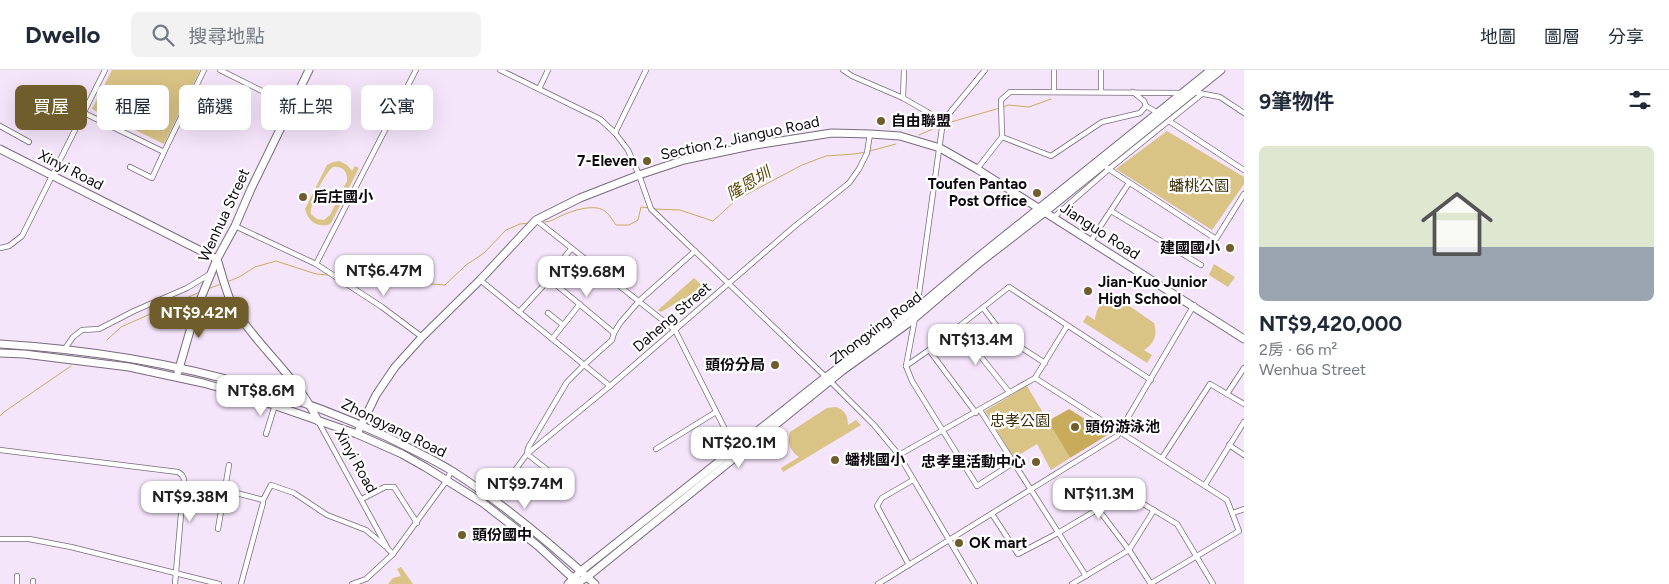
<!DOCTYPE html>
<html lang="zh-TW">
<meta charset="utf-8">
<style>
:root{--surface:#fff;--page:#f2f2f3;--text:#1f2937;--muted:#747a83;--line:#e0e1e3;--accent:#6f5e2c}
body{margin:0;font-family:Figtree,"Noto Sans TC",sans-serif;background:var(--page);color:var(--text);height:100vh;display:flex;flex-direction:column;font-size:19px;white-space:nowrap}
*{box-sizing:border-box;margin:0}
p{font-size:16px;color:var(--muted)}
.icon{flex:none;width:28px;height:28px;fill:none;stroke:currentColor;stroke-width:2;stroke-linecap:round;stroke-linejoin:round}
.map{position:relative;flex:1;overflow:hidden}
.details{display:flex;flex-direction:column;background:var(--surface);width:425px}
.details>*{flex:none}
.top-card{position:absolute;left:15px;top:15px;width:475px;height:45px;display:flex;gap:10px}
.price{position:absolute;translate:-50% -42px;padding:0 11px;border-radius:10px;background:#fff;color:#222;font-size:16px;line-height:32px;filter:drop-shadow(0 1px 2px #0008)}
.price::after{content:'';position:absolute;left:50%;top:30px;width:15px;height:11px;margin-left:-8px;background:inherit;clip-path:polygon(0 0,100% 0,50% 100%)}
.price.on{background:var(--accent);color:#fff}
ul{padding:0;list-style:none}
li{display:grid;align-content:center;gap:10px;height:265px;padding:0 15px}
li span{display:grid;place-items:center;height:155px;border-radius:8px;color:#555}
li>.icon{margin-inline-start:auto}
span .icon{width:90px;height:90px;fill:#fffc;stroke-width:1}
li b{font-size:21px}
h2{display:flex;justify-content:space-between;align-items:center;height:60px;padding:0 15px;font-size:21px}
.pill{padding:0 18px;border-radius:8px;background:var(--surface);box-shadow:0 5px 20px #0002;font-size:18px;line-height:45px}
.pill.on{background:var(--accent);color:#fff}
header{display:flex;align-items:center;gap:30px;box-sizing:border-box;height:70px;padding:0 25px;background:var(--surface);border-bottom:1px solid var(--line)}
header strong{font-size:24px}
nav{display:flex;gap:28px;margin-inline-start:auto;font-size:18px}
.search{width:350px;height:45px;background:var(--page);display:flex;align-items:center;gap:12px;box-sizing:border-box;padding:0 18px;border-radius:8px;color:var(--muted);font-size:19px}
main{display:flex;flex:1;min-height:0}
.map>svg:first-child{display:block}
.green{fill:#d9c385;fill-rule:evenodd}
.water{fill:#c8ac5b}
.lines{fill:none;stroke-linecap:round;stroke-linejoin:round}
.stream{stroke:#c8ac5b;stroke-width:1}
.street-casing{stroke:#786a7d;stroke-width:6}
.secondary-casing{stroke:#786a7d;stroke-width:9}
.street{stroke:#fff;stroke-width:4.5}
.secondary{stroke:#fff;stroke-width:7}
.poi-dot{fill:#6f5e2c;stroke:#fff;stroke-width:2}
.labels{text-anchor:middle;stroke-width:4.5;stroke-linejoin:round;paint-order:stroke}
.poi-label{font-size:15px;font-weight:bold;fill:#0e0910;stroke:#fff;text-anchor:start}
.street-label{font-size:15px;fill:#0e0910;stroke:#fff}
.park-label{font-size:15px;fill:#3c300b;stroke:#fff}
.water-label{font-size:16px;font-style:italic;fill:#5f4c0a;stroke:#fff}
</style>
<header>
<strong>Dwello</strong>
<div class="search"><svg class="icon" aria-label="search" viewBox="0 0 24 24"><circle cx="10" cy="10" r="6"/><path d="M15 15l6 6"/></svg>搜尋地點</div>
<nav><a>地圖</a><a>圖層</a><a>分享</a></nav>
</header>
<main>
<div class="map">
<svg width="1244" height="514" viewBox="0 0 1244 514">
<rect width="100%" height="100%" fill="#f5e5fb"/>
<g class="green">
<polygon points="112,0 200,0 164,74 92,39"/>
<polygon points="1167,61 1244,107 1244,114 1212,160 1116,99"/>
<path d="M339,91L347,95L352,101L355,96L359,98L331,153L328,155C316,157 308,151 305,139L327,95L333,92ZM333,97C342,96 348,101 347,111L330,145L324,150L317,149L311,144C309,135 325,102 333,97Z"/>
<polygon points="1214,194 1235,207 1228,217 1209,205"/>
<polygon points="694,208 704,217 661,242 658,240"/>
<path d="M1118,228L1154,253C1158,265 1154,274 1144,280L1152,285L1147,293L1083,252L1087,245L1095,250C1096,236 1104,228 1118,228Z"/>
<polygon points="1027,316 1070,388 1051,400 1037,374 1014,388 985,341"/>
<path d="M836,337C845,340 848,346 848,355L856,350L861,355L783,402L781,398L799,387C790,381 787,373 790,362L827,338Z"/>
<polygon points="401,497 413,514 388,514 393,508 401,506 397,499"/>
</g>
<polygon class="water" points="1069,339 1109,364 1070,388 1048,351"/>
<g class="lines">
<g class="stream">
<polyline points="1004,37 1008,35 1029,37 1051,29"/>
<polyline points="944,54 1000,38"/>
<polyline points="919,65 940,56"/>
<polyline points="870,81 896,74"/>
<polyline points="654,139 680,140 713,151 736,130 802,95 826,86 854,84 866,82"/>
<path d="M545,152C554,151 555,148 563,145C574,140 597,133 606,142C610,145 613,151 616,155H629L638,150L641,137L650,138"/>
<polyline points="335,205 372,209 405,206 431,214 445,215 466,195 484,183 506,160 520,154 530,153"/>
<polyline points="227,212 239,207 255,197 276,191 316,204 329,205"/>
<polyline points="208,219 221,214"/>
<polyline points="107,270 121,257 200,222"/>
<polyline points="0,346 4,342 71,296"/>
</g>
<g class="street-casing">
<g id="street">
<polyline points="220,0 292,36"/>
<polyline points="500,0 600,49 615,63 628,80 639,105 651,139 830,311 874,355 899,385 975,514"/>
<polyline points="843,0 852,6 903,28 943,51"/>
<polyline points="1054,0 1054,22"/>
<polyline points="1101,0 1101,22"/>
<polyline points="539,19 548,0"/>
<polyline points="1133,22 1144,31 1146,36"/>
<polyline points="1193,22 1220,27 1244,43"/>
<polyline points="903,28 904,0"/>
<polyline points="84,43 164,82 152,108 130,97"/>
<polyline points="1169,51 1244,100"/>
<polyline points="0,56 29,72"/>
<polyline points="615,63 646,0"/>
<polyline points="1002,67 1051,86 1102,52 1140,43 1146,36 1158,43"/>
<polyline points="164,82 204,0"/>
<polyline points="1107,98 1216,169 1244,124"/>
<polyline points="977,99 1002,67 1001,30 1010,22 1183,23"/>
<polyline points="1111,141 1201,195"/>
<polyline points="1054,147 1109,99 1202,24"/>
<polyline points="536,150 675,260 735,379"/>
<polyline points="235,156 316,194 382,237 422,267"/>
<polyline points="1090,172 1129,113"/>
<polyline points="0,178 9,176 22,166 105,0"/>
<polyline points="571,179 548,208 614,263"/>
<polyline points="316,194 416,0"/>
<polyline points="480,210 610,316"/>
<polyline points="917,238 943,51 985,0"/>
<polyline points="983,238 1006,268 1045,293"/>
<polyline points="519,242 544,215"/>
<polyline points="548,243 563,255"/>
<polyline points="915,248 906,296 912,311 977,416 1013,393"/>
<polyline points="958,258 1009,322"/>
<polyline points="552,269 580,234"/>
<polyline points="64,280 73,267 82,260 99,259 134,241 187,218 210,204"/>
<polyline points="929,280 976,343"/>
<polyline points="906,296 929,280 1009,217 1151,310"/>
<polyline points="1035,308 1227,430 1239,461 1150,514"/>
<polyline points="1227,324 1244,298"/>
<polyline points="980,340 1086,506"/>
<polyline points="318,351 388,479 393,484"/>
<polyline points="266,364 275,335"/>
<polyline points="1229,375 1244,385"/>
<polyline points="656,379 716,342"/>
<polyline points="0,380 178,402 182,405 184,409 175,514"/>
<polyline points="899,385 1035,308 1067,256"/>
<polyline points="1162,388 1210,314 1244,334"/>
<polyline points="549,401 527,384 528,378 567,312 584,295 612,270 614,263 620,253 639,231 695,181"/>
<polyline points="1205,415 1244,352"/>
<polyline points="225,420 263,430 263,433 241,514"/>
<polyline points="362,429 385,417 394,417 417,453"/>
<polyline points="263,430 271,415 294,423 327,445 366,460 385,476"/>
<polyline points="493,430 527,384 610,316 795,156 849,113 859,99 867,83 870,64"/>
<polyline points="1098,439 1129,480 1151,514"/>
<polyline points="1233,443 1244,439"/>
<polyline points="992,444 1018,484 1058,463 1125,423 1177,454 1213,514"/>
<polyline points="218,459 229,395"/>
<polyline points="0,469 29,469 71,477 219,514"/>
<polyline points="909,495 877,436 882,428 913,410"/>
<polyline points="33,511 33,514"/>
<polyline points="17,514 17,506"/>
<polyline points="352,514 366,509 393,484 447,410 451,401"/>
<polyline points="878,514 1117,366 1194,235"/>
<polyline points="1072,514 1129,480 1154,440"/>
</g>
</g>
<g class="secondary-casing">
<g id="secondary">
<path d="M0,79L217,189C222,204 227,227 235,240C260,279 299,309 318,351"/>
<path d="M0,274C132,282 265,310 385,366C407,377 431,388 452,401C504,434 550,473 595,514"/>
<polyline points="0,283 24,284 129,297 203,313 242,324 357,364 402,384 425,397 483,433 538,476 577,512"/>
<polyline points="178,302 196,240 217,189 235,156 251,119 309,0"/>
<polyline points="357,364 376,325 395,297 422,267 480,210 536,150 580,128 639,105 684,90 755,75 832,63 870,64 900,66 940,78 977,99 1244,269"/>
<polyline points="568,514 581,501 818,313 917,238 977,188 1211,0"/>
<polyline points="576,514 587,507 842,301 910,252 978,194 1045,142 1221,0"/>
</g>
</g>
<use href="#street" class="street"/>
<use href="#secondary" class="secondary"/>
</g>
<g class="poi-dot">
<circle cx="881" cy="51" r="5"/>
<circle cx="647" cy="91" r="5"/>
<circle cx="1037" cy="123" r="5"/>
<circle cx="303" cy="127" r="5"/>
<circle cx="1230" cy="178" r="5"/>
<circle cx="1088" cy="221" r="5"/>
<circle cx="775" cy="295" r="5"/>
<circle cx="1075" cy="357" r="5"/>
<circle cx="835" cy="390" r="5"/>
<circle cx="1036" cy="392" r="5"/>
<circle cx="462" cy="465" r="5"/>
<circle cx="959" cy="473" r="5"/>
</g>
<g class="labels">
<g class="poi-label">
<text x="891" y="56">自由聯盟</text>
<text x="637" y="96" text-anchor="end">7-Eleven</text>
<text x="1027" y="119" text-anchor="end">Toufen Pantao<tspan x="1027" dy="17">Post Office</tspan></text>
<text x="313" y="132">后庄國小</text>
<text x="1220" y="183" text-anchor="end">建國國小</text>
<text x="1098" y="217">Jian-Kuo Junior<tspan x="1098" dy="17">High School</tspan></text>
<text x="765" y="300" text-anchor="end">頭份分局</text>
<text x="1085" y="362">頭份游泳池</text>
<text x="845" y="395">蟠桃國小</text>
<text x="1026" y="397" text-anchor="end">忠孝里活動中心</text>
<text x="472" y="470">頭份國中</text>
<text x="969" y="478">OK mart</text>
</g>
<g class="street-label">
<text transform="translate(740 68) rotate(-12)" y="5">Section 2, Jianguo Road</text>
<text transform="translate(71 100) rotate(27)" y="5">Xinyi Road</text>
<text transform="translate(224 145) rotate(-65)" y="5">Wenhua Street</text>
<text transform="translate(1100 161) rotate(33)" y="5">Jianguo Road</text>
<text transform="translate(672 247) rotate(-41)" y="5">Daheng Street</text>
<text transform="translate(876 258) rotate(-37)" y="5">Zhongxing Road</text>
<text transform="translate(394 358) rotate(26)" y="5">Zhongyang Road</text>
<text transform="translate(356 391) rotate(61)" y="5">Xinyi Road</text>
</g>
<g class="park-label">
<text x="1199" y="121">蟠桃公園</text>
<text x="1020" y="356">忠孝公園</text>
</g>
<g class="water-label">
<text transform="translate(748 113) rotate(-31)" y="6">隆恩圳</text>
</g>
</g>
</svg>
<b class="price" style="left:384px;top:227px">NT$6.47M</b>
<b class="price" style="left:587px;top:228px">NT$9.68M</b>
<b class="price on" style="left:199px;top:269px">NT$9.42M</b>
<b class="price" style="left:976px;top:296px">NT$13.4M</b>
<b class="price" style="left:261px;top:347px">NT$8.6M</b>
<b class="price" style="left:739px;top:399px">NT$20.1M</b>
<b class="price" style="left:525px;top:440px">NT$9.74M</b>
<b class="price" style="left:1099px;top:450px">NT$11.3M</b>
<b class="price" style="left:190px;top:453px">NT$9.38M</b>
<div class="top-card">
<a class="pill on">買屋</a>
<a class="pill">租屋</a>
<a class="pill">篩選</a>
<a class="pill">新上架</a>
<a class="pill">公寓</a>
</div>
</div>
<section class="details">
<h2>9筆物件<svg class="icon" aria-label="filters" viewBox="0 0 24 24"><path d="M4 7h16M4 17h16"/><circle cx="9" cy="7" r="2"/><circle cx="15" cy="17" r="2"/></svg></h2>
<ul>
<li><span style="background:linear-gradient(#dfe7d0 65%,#9aa5b1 0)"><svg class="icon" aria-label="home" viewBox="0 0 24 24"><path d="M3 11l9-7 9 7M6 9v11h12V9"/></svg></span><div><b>NT$9,420,000</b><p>2房 · 66 m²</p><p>Wenhua Street</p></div></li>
</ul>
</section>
</main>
